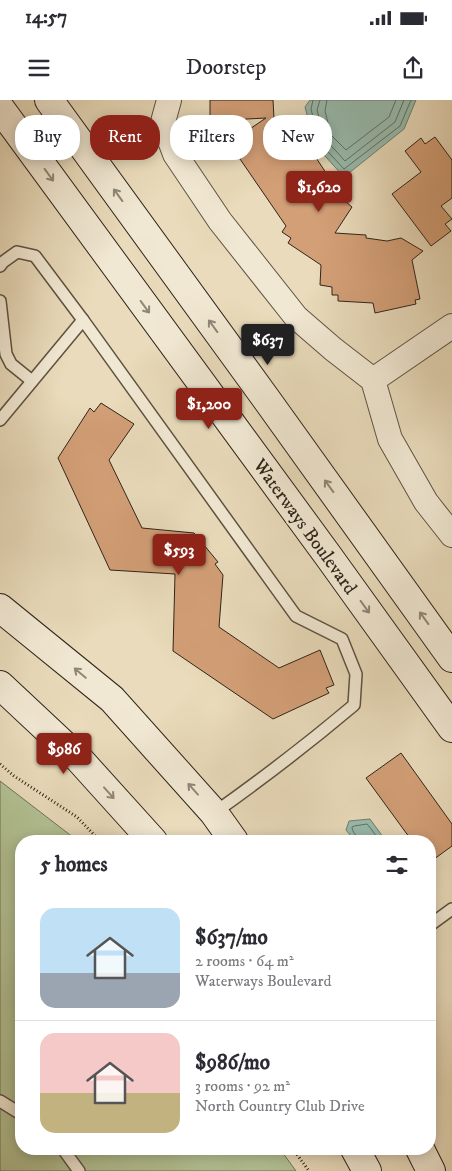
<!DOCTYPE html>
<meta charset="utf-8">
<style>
:root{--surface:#fff;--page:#f7f7f7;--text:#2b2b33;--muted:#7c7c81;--line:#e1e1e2;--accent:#8f2418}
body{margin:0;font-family:"IM FELL DW Pica",serif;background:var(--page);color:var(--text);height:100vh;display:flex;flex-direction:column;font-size:19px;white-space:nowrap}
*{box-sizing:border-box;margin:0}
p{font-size:16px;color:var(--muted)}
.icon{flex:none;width:28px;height:28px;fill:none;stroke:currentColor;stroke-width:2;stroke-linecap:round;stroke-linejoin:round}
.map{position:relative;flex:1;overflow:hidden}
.drawer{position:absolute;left:15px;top:735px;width:421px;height:320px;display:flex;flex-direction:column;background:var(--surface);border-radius:20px;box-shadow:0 2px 12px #0003}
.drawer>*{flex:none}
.guide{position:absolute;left:15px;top:15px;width:422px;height:45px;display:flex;gap:10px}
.price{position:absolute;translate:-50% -42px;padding:0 11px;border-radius:5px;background:var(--accent);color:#fff;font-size:16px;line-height:32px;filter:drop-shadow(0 1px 2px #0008)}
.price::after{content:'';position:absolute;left:50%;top:30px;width:15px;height:11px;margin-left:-8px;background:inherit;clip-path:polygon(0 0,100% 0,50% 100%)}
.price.current{background:#222;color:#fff}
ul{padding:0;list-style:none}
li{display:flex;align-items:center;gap:15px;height:125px;padding:0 25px}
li+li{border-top:1px solid var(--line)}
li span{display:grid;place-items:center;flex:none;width:140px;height:100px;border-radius:15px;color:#555}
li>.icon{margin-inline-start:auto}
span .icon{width:60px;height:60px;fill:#fffc;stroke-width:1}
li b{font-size:21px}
h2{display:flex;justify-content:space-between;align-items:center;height:60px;padding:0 25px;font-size:21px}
.chip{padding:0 18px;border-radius:20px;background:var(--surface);box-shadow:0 2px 12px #0003;font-size:18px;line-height:45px}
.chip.current{background:var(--accent);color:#fff}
.status{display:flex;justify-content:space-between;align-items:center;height:35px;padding:0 25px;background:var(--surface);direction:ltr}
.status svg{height:14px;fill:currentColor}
header{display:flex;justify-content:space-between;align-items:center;height:65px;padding:0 25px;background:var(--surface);font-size:22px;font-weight:600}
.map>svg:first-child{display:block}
.green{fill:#b2c193;stroke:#707257}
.water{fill:#98bbad;stroke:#6e7f73}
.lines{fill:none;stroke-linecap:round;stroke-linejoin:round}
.shore{stroke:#647064;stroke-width:1}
.building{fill:#d39f77;stroke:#2f241b}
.lane-casing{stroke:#5e5243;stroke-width:14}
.street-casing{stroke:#5e5243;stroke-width:26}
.secondary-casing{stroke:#2f241b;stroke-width:30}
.path{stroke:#2f241b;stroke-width:3;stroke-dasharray:1 2.5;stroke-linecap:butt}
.lane{stroke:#f1e8d3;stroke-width:11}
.street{stroke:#f1e8d3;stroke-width:24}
.secondary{stroke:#f1e8d3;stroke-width:28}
.oneway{stroke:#908677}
.labels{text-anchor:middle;stroke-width:4.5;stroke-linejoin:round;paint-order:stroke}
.street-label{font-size:19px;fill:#2f241b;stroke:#f1e8d3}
</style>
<div class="status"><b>14:57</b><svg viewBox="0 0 49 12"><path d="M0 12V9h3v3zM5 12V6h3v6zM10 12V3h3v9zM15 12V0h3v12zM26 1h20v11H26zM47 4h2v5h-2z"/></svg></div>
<header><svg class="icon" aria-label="menu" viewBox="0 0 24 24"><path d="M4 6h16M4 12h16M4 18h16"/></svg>Doorstep<svg class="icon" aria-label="share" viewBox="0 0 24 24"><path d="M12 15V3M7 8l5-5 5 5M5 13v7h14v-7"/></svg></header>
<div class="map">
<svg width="452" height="1071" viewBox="0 0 452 1071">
<rect width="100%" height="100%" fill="#e9dbbb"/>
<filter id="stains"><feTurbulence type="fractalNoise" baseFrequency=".004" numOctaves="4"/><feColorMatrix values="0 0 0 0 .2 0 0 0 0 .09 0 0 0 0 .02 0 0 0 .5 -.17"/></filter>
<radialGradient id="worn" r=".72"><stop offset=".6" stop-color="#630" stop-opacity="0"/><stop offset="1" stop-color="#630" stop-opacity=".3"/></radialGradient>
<polygon class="green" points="0,681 78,741 21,741 21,1049 280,1049 296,1071 0,1071"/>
<g class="water">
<polygon points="310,0 416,0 404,29 344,77 315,45 305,7"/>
<polygon points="370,719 386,741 355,741 346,730 349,721"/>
</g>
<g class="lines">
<g class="shore">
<polyline points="313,0 311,9 319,42 344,69 400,26 411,0"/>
<polyline points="320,0 317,10 325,39 345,61 395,22 404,0"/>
<polyline points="327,0 325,11 331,35 346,50 389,17 396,0"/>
<path d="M358,741C358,735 352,733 352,727L354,726L367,724L368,725L380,741"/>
</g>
</g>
<g class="building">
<polygon points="210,0 273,0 275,37 294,23 307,40 306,41 308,44 307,44 330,79 322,85 347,101 346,102 352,107 335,133 366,135 366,138 387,141 401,138 423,151 412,160 420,199 415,200 416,204 375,213 373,203 338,201 338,195 332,195 332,187 320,185 321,165 288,143 291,138 282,132 286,126 229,43 266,18 210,21"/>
<polygon points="435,37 452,60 452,98 441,106 452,119 445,124 451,131 431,146 392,94 421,72 405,51 421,38 425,44"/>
<polygon points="101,303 134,324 109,360 142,428 194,433 218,462 215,464 223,475 219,527 279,568 320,550 334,585 326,588 329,593 273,619 173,551 175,474 110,470 58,358 90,308 94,312"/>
<polygon points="401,653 452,724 452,746 430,762 430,741 412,741 366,678"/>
</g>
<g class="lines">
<g class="lane-casing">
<g id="lane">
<polyline points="0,166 3,162 17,152 35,156 83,220"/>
<polyline points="0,201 6,254 11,264 32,281"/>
<path d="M0,320L83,220L296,516L342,539L356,574L354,605C309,643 262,679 214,713"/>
<polyline points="430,825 452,809"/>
<polyline points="0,1001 21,1014"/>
<polyline points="63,1049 79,1071"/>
</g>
</g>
<g class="street-casing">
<g id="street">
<polyline points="169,0 163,22 175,54 220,121 296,217 333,249 373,280 390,339 426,402 452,435"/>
<polyline points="373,280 452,226"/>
</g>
</g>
<g class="secondary-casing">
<g id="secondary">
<polyline points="49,0 267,300 452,558"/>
<polyline points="0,8 329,457 452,628"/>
<polyline points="0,508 112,599 214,713 234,741"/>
<polyline points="0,585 79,659 153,741"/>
<polyline points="355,1049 367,1071"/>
<polyline points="420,1049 431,1071"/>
</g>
</g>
<g class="path">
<polyline points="0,664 14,676 77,717 100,741"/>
<polyline points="293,1049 309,1071"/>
</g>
<use href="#lane" class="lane"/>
<use href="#street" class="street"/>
<use href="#secondary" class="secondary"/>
</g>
<defs><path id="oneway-shaft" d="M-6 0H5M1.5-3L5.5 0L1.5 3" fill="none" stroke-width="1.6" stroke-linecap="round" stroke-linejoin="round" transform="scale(1.25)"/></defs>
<g class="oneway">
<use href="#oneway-shaft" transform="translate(49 75) rotate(54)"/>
<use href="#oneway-shaft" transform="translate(118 95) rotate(-126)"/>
<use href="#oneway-shaft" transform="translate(145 207) rotate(54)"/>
<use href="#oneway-shaft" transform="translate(213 226) rotate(-126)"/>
<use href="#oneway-shaft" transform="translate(329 386) rotate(-126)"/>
<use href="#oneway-shaft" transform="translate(365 507) rotate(54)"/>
<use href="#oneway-shaft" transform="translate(424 518) rotate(-126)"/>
<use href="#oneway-shaft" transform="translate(80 573) rotate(-140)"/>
<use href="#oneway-shaft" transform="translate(193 689) rotate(-132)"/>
<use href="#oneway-shaft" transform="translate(109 693) rotate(48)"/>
</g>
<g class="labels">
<g class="street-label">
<text transform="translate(306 426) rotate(54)" y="7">Waterways Boulevard</text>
</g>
</g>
<rect width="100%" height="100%" filter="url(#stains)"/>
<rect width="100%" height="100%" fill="url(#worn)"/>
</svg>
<b class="price" style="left:319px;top:113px">$1,620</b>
<b class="price current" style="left:268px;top:266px">$637</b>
<b class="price" style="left:209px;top:330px">$1,200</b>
<b class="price" style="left:179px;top:476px">$593</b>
<b class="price" style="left:64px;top:675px">$986</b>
<div class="guide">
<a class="chip">Buy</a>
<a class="chip current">Rent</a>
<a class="chip">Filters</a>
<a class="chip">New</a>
</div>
<section class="drawer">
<h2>5 homes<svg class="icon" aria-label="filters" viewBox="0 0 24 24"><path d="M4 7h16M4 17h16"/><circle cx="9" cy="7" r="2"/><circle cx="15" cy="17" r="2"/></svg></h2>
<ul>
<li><span style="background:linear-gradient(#bfe0f5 65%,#9aa5b1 0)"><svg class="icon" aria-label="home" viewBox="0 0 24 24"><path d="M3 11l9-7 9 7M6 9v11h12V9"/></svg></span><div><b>$637/mo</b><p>2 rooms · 64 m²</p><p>Waterways Boulevard</p></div></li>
<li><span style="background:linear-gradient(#f6c9c9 60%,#c2b280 0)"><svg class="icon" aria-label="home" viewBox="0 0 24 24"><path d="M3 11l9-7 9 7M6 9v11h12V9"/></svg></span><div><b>$986/mo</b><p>3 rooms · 92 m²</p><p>North Country Club Drive</p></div></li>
</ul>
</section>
</div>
